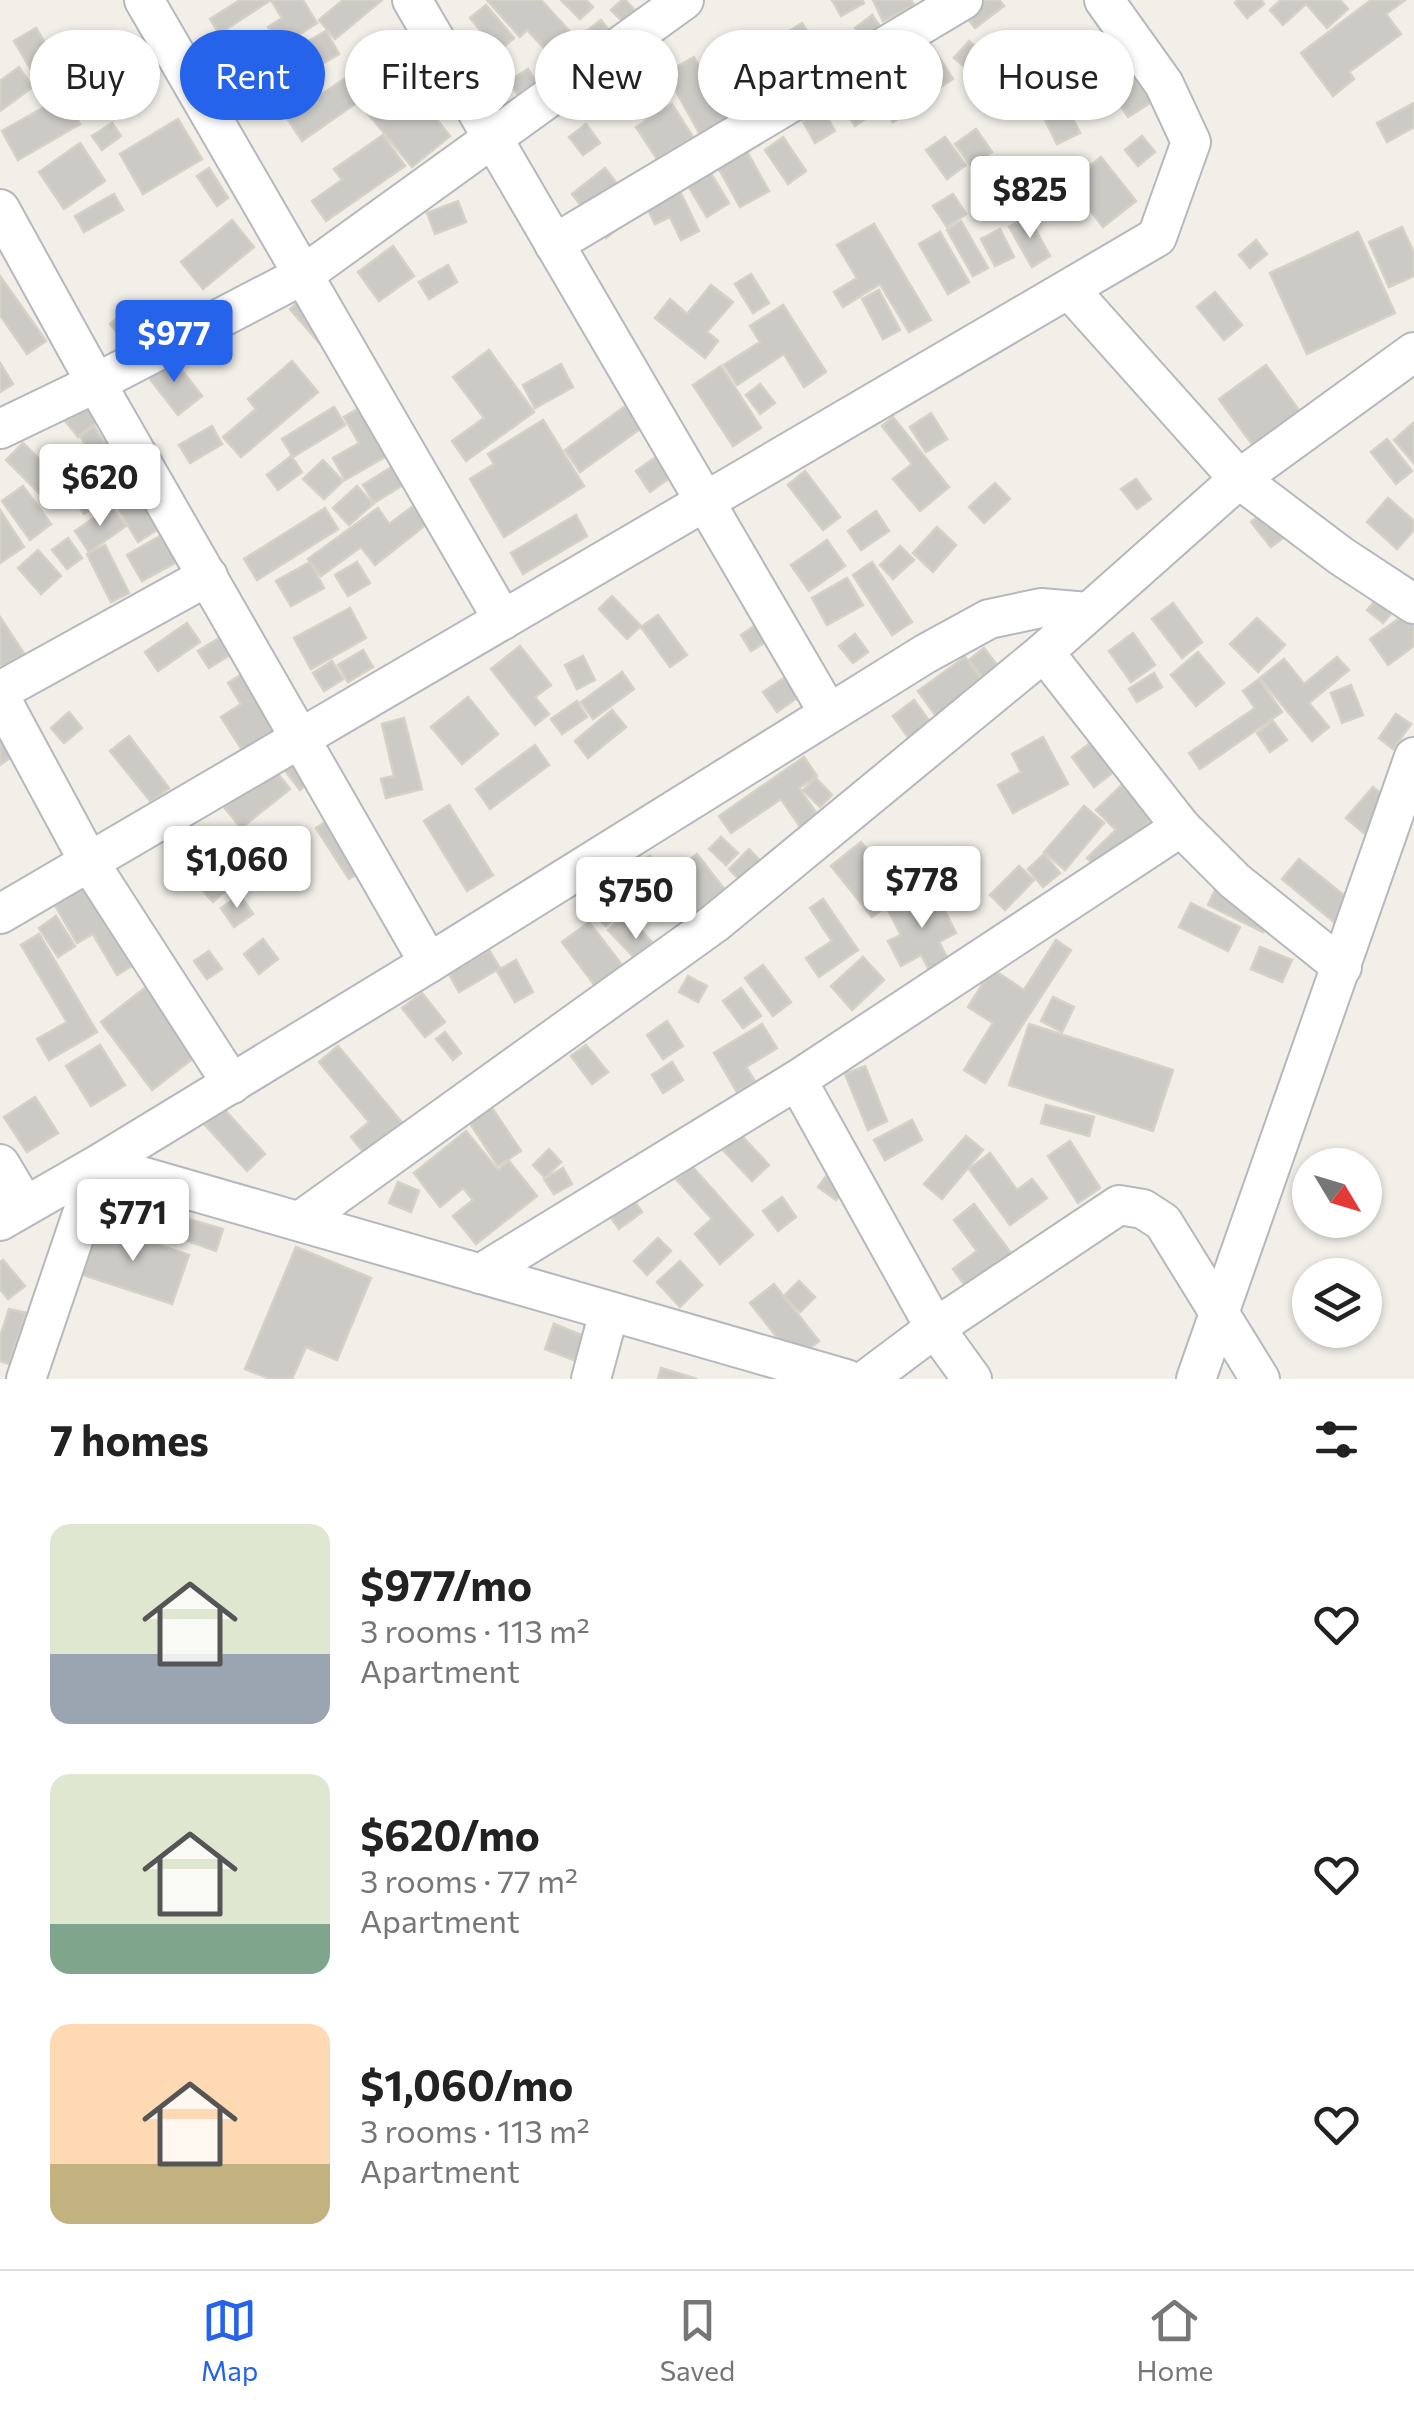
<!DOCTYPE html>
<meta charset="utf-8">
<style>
:root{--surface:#fff;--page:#f6f6f6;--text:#222;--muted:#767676;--line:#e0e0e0;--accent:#2563eb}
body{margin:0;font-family:Commissioner,sans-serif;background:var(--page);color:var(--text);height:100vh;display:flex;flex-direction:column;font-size:38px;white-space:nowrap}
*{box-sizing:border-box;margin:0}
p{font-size:32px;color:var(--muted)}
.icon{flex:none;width:55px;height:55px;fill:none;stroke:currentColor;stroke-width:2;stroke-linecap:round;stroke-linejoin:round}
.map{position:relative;height:1379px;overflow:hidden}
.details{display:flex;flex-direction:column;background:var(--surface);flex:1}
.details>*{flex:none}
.guide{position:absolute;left:30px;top:30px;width:1355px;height:90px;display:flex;gap:20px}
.needle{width:65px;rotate:128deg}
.fabs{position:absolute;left:1292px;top:1148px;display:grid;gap:20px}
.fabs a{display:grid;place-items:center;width:90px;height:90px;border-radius:50%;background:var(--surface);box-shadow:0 2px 8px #0004;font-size:50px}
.price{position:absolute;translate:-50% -85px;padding:0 22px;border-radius:10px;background:#fff;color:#222;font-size:32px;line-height:65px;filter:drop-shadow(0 2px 5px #0008)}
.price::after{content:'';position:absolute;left:50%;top:60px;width:30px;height:22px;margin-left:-15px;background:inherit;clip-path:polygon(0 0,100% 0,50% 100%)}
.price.selected{background:var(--accent);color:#fff}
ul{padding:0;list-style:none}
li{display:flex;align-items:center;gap:30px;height:250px;padding:0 50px}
li span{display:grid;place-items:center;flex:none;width:280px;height:200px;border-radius:20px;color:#555}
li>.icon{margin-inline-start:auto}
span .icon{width:120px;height:120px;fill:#fffc;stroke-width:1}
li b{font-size:42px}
h2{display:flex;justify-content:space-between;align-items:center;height:120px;padding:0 50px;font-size:42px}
.chip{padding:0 35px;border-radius:45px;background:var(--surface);box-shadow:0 2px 8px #0004;font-size:35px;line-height:90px}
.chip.selected{background:var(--accent);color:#fff}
.menu{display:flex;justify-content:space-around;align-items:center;height:140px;border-top:2px solid var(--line);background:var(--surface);font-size:28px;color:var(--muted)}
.menu a{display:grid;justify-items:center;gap:5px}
.menu .selected{color:var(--accent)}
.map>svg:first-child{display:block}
.building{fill:#cccac5;stroke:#d6d1c6;stroke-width:2.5}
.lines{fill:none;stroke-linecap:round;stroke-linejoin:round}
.street-casing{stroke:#b5b8bc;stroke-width:42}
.street{stroke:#fff;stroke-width:38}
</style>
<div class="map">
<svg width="1414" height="1379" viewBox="0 0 1414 1379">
<rect width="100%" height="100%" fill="#f1efe8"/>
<g class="building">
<polygon points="240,0 303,0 317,23 281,46 268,27 282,18 271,0 219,34 210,19"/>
<polygon points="343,0 382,0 335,39 319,20"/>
<polygon points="487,0 541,0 595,59 573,79 527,30 520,37"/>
<polygon points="561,0 586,0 593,7 580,19"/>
<polygon points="622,0 625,0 639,14 641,40 611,10"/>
<polygon points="832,0 862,0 864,3 841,16"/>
<polygon points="873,0 911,0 914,5 883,21"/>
<polygon points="972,0 999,0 1004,6 975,28 960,9"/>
<polygon points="1238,0 1261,0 1264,4 1247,18 1235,3"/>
<polygon points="1281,0 1340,0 1348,9 1327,28 1306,4 1283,25 1270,10"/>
<polygon points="1371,0 1405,0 1386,14 1401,34 1349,72 1354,79 1333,96 1301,53"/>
<polygon points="486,5 514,38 498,52 470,18"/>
<polygon points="872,15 884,32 867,45 855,28"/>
<polygon points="601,20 621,46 605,59 584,33"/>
<polygon points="802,23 814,42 796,54 783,35"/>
<polygon points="36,28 69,83 47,97 14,41"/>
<polygon points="921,29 953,79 930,94 898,44"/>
<polygon points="326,31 339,54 310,71 320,88 271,117 247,77"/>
<polygon points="266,34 276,51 241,71 232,54"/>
<polygon points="1111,39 1138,81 1158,68 1172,89 1128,117 1088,54"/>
<polygon points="969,41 992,62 977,78 954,58"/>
<polygon points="882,42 920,105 893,122 855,59"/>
<polygon points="761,49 778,75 749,95 760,110 744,120 717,79"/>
<polygon points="439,50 464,81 429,110 450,136 412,167 365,110"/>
<polygon points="694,57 769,191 740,207 666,73"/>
<polygon points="19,67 33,87 0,111 0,81"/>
<polygon points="528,69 543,93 524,105 509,81"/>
<polygon points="347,77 362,99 302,141 287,118"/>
<polygon points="856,84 875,112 855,126 836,98"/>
<polygon points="64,96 80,124 18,160 2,131"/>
<polygon points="1414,103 1414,127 1387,142 1377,123"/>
<polygon points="672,104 693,137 657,159 636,127"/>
<polygon points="820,104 835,131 815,143 800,116"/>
<polygon points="1068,109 1080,133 1057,144 1045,120"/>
<polygon points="178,119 202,159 143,194 120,154"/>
<polygon points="112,123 121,136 102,150 92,136"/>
<polygon points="586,124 600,143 583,155 569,137"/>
<polygon points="976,129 992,152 971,166 955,144"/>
<polygon points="383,135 405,166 326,221 312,201 342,180 334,169"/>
<polygon points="1142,136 1155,152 1138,166 1125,150"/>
<polygon points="783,137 806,171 788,184 765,150"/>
<polygon points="945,137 966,165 947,179 926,150"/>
<polygon points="80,143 105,181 64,209 39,172"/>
<polygon points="1101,157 1136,201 1103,227 1069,183"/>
<polygon points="707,167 729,203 707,217 685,181"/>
<polygon points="209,168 228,198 217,206 197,176"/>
<polygon points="605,168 639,212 606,238 572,194"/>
<polygon points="676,183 699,231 681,240 670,217 655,224 643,199"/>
<polygon points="114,194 123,210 84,232 75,216"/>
<polygon points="953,194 966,214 947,227 933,206"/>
<polygon points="458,201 466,222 435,234 427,213"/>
<polygon points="1028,216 1050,256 1032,267 1009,227"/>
<polygon points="232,220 254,247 203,289 181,262"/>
<polygon points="961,221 988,268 973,276 947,230"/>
<polygon points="874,224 931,320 909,332 880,284 843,307 834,292 857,278 837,245"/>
<polygon points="1402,227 1414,253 1414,276 1389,287 1369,242"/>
<polygon points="1000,229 1014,257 995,266 981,239"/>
<polygon points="940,232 969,282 948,294 919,244"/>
<polygon points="1358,232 1395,313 1307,354 1270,273"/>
<polygon points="1256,240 1267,254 1250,268 1239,255"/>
<polygon points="393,246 414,276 379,301 358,272"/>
<polygon points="448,265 457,282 429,299 419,282"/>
<polygon points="751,274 769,303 753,313 735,284"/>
<polygon points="0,276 46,341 27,354 0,315"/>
<polygon points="711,285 733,302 707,332 718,341 705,358 655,318 670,299 687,314"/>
<polygon points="879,290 900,330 883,339 862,299"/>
<polygon points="1215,292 1242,325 1224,340 1197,307"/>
<polygon points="307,294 340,367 290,309"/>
<polygon points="783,305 826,372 804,387 784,354 737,385 724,365 760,342 750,326"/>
<polygon points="130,308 140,321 120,336 110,324"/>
<polygon points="489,350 534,412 466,461 452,441 484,418 453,377"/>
<polygon points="170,355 202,396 178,415 146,374"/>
<polygon points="292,361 318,392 241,457 223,437 256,409 248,399"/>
<polygon points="0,363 13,384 0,392"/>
<polygon points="561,364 573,387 535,408 523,385"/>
<polygon points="1266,365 1301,413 1254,447 1219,399"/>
<polygon points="721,366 761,428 733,446 693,385"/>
<polygon points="760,384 775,403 760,414 746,395"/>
<polygon points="374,399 402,447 345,480 333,458 359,443 344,417"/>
<polygon points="91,401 104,416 78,437 66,422"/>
<polygon points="631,402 647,424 580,472 565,450"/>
<polygon points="334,407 345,425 293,457 282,439"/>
<polygon points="931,413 947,439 926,452 910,427"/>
<polygon points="893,417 949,487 920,511 893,479 912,464 882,426"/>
<polygon points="543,420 584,486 504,537 470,479 494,464 488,454"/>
<polygon points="1413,423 1414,424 1414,463 1394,440"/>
<polygon points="94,426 115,459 101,468 80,436"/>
<polygon points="212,426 222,444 190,463 179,445"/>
<polygon points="1387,439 1412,471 1396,484 1371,452"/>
<polygon points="23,443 61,481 44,498 6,460"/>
<polygon points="668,448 682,469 650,492 636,471"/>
<polygon points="291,456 302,472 278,490 267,475"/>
<polygon points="406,458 417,476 374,503 363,485"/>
<polygon points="323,460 343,481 324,499 303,479"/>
<polygon points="92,467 112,492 84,514 65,488"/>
<polygon points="805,471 840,517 823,530 788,485"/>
<polygon points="1136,479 1151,499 1137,509 1121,489"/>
<polygon points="995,483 1010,499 984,523 969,507"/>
<polygon points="136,485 161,527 138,542 112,499"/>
<polygon points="23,486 51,524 30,540 2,501"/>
<polygon points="357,486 373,504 349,525 333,508"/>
<polygon points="1388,498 1414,521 1414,530 1397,549 1367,522"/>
<polygon points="420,501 433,519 375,565 361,547 321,576 308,559 378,508 389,524"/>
<polygon points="111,506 126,526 89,552 75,531"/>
<polygon points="325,508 338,529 257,580 244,559"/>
<polygon points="0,510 24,547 0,563"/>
<polygon points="1267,510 1286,536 1271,547 1251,522"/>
<polygon points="876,511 889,531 861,550 848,531"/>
<polygon points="576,515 587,536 523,574 511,553"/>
<polygon points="937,527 956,545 933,572 913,553"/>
<polygon points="167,532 182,559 142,581 127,555"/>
<polygon points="68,538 82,558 67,569 52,550"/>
<polygon points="827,540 845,566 809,591 791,565"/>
<polygon points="105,545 129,593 111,602 87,554"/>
<polygon points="900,546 914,560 893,579 880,565"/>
<polygon points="38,550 61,576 41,594 18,568"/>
<polygon points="310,562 324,588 291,606 276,581"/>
<polygon points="357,562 370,583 348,596 335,575"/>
<polygon points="872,562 912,622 892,635 853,575"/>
<polygon points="847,578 863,605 827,625 812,598"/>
<polygon points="1392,582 1407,595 1383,623 1367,610"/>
<polygon points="612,596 641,626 627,639 599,609"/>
<polygon points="1173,603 1202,642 1182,658 1152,619"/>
<polygon points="350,608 366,638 311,669 294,638"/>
<polygon points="1414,608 1414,646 1388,665 1370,639"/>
<polygon points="658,615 687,655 670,667 641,627"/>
<polygon points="0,617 29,661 8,675 0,663"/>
<polygon points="1257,618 1285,645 1258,672 1230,644"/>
<polygon points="761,621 772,638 751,651 741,635"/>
<polygon points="187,623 200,642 158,671 145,652"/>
<polygon points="229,632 239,649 209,668 198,651"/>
<polygon points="1133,633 1155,665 1131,682 1109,651"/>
<polygon points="855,634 868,652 853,663 839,646"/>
<polygon points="520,646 551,685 535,697 549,714 535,725 491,669"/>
<polygon points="984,648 1001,670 986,682 969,660"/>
<polygon points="363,650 373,667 348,682 338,665"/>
<polygon points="1198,652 1224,683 1196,706 1171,675"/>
<polygon points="583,656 595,680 577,689 565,665"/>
<polygon points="965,657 983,682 936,716 918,691"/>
<polygon points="1337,657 1349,670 1309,703 1329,727 1312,741 1260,678 1284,659 1304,684"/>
<polygon points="332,661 343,679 324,691 313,673"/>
<polygon points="252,668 290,728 246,756 221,717 241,704 228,683"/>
<polygon points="622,672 634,689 593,719 581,702"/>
<polygon points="793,672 807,691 777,712 763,692"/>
<polygon points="1154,673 1162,687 1137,702 1129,689"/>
<polygon points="1259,679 1282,712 1200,769 1189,753 1255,708 1243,691"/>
<polygon points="1351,685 1363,715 1342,723 1331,693"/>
<polygon points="468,697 498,734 462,764 431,727"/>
<polygon points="914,700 936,730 914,746 893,716"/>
<polygon points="577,701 587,717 562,734 551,719"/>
<polygon points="612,710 626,727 588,758 575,741"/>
<polygon points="69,712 82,728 64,743 51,728"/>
<polygon points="1396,714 1411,724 1393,749 1379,738"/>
<polygon points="404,718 422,789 386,798 381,779 394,776 382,724"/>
<polygon points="1273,721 1287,740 1270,752 1257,733"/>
<polygon points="0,730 17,753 0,765"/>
<polygon points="1107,730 1129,760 1094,787 1072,757"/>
<polygon points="129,736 169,788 151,802 110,751"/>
<polygon points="1043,737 1068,784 1013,813 998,785 1021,772 1012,754"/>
<polygon points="535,745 549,765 490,809 476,789"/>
<polygon points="298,756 315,777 300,790 283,768"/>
<polygon points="804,757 817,776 799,788 824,824 807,837 781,799 731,833 719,816"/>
<polygon points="268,761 290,789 241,828 219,801"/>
<polygon points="1134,773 1166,806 1135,835 1105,877 1087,858 1116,830 1096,810"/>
<polygon points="816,778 832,795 820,807 803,790"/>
<polygon points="1373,787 1399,809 1372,840 1346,818"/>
<polygon points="449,805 493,875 467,891 424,821"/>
<polygon points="1084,806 1104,823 1065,870 1044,852"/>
<polygon points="335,815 368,867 349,879 316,828"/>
<polygon points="721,837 738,853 726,865 709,849"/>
<polygon points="861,842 902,894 872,917 831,866"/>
<polygon points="948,847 963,865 943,881 929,862"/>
<polygon points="749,849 771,872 750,891 729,869"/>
<polygon points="697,854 732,899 700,924 665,879"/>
<polygon points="1044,854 1060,873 1043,887 1028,869"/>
<polygon points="650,856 663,880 632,897 619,873"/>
<polygon points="212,857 234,883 213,902 190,876"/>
<polygon points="1299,859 1357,906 1340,927 1282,879"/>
<polygon points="92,863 148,956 117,975 93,934 77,943 46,890"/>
<polygon points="1019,866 1034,880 1005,910 990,895"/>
<polygon points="602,876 629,905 606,926 579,898"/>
<polygon points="1217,886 1273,913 1263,932 1208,905"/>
<polygon points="934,889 956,933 939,942 950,963 931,973 921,955 901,966 888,941 901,935 889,912"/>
<polygon points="240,895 253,914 234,927 221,908"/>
<polygon points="823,899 858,950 819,977 806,958 832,941 810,908"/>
<polygon points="1191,903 1240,927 1228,951 1179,927"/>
<polygon points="625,913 664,955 647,971 608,930"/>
<polygon points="56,916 75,946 58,957 39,928"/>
<polygon points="589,922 632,978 605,999 562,942"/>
<polygon points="39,934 97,1032 49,1060 37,1039 67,1022 21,945"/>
<polygon points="263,939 278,959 259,974 244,954"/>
<polygon points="1056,940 1071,950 985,1083 964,1070 993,1023 968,1007 992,969 1024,990"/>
<polygon points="1260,947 1292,960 1282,982 1251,969"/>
<polygon points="489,950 500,968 459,992 449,974"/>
<polygon points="209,951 222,969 207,979 194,961"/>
<polygon points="863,957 884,980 852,1010 831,986"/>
<polygon points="516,960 533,992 515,1002 497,971"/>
<polygon points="763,965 791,1002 773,1016 745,978"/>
<polygon points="164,973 216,1041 152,1090 101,1022"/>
<polygon points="688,976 707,986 698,1002 679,992"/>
<polygon points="741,988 761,1016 743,1028 723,1001"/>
<polygon points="422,993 445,1022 425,1037 402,1008"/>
<polygon points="1053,997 1074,1007 1062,1032 1041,1021"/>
<polygon points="667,1021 683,1046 663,1059 647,1035"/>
<polygon points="762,1024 777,1048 746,1067 755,1081 737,1092 714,1053"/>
<polygon points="1029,1024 1173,1070 1153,1131 1009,1085"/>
<polygon points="445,1032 461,1053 453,1060 436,1039"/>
<polygon points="100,1045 125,1085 91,1106 66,1066"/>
<polygon points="586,1045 608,1072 592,1084 571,1056"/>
<polygon points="338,1046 405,1126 368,1158 351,1137 369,1122 319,1062"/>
<polygon points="672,1062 683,1080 663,1093 652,1075"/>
<polygon points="865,1066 887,1121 868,1130 845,1074"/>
<polygon points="484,1096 521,1151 498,1166 462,1111"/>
<polygon points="35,1097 58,1133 27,1152 4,1117"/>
<polygon points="1046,1105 1094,1117 1089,1136 1041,1123"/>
<polygon points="223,1108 265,1154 247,1171 205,1125"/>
<polygon points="912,1120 922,1140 885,1160 874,1140"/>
<polygon points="466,1131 498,1170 509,1161 537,1196 476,1244 453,1216 473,1200 463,1188 440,1207 414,1173"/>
<polygon points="739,1133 769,1165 752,1181 722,1149"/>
<polygon points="966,1136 983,1150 942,1199 924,1184"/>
<polygon points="1070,1141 1100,1188 1078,1203 1048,1156"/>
<polygon points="549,1149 561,1162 545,1178 533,1165"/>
<polygon points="990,1153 1017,1190 1032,1179 1047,1198 1010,1225 969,1169"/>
<polygon points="836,1163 854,1177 836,1200 818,1187"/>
<polygon points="691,1165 753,1235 720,1264 695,1234 712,1219 676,1179"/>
<polygon points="563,1168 572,1184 554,1194 544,1179"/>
<polygon points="398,1182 419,1191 411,1212 389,1203"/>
<polygon points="630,1195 642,1212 619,1229 607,1212"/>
<polygon points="782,1197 796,1217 778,1231 763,1211"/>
<polygon points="974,1204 1020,1265 975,1299 953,1269 977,1251 954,1220"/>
<polygon points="140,1206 160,1214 152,1238 131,1231"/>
<polygon points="185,1218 223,1229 216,1251 179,1238"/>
<polygon points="94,1223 189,1255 172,1304 77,1273"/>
<polygon points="658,1238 671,1251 647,1275 634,1261"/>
<polygon points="296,1247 371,1278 337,1360 306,1347 292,1379 270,1379 245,1369"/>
<polygon points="3,1260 25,1286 8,1299 0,1289 0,1262"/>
<polygon points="680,1261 702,1285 680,1307 657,1282"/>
<polygon points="799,1281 815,1297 800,1312 784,1296"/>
<polygon points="774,1284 819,1341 795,1360 750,1303"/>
<polygon points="9,1309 26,1313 9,1364 0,1361 0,1337"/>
<polygon points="554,1324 599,1342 589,1366 545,1349"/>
<polygon points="661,1368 697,1379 658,1379"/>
</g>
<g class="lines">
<g class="street-casing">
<g id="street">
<polyline points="144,0 503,620"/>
<polyline points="412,0 828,712"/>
<polyline points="0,209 96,383 429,963"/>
<polyline points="554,244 963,0"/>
<polyline points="1069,289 1239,479 1341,556 1414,604"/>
<polyline points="0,429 96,383 303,275 684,0"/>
<polyline points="1044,652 1181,827 1235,881 1342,967"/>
<polyline points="0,691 208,576"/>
<polyline points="0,697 89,862 232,1084"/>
<polyline points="0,914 1157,237 1191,142 1164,84 1104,0"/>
<polyline points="797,1080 935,1328 972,1379"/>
<polyline points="0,1164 25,1206"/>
<polyline points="0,1221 99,1164 429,963 925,654 989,619 1041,608 1088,612"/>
<polyline points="300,1221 715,923 1044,652 1239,479 1414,352"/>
<polyline points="480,1274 797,1080 1181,827"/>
<polyline points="26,1379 99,1164 846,1379"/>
<polyline points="591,1379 609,1312"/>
<polyline points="867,1379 935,1328 1119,1205 1143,1209 1163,1222 1260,1379"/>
<polyline points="1196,1379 1414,757"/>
</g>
</g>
<use href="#street" class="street"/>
</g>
</svg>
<div class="fabs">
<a><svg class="needle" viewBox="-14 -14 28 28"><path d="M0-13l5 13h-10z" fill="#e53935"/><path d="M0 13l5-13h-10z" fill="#767676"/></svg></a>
<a><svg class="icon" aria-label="layers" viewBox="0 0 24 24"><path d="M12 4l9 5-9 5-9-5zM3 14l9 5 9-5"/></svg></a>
</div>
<b class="price" style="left:1030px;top:241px">$825</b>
<b class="price selected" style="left:174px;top:385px">$977</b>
<b class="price" style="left:100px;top:529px">$620</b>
<b class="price" style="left:237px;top:911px">$1,060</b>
<b class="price" style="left:922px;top:931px">$778</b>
<b class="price" style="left:636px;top:942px">$750</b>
<b class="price" style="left:133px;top:1264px">$771</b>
<div class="guide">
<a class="chip">Buy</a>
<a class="chip selected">Rent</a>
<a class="chip">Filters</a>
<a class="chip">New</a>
<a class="chip">Apartment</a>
<a class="chip">House</a>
</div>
</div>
<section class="details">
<h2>7 homes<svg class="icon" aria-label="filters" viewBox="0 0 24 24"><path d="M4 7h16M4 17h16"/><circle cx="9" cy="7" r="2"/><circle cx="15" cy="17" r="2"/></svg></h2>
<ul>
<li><span style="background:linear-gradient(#dfe7d0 65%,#9aa5b1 0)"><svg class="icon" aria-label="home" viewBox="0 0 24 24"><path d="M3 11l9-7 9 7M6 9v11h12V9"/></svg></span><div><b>$977/mo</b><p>3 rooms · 113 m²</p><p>Apartment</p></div><svg class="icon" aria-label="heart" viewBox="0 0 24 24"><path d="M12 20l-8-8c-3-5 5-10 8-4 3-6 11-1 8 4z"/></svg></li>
<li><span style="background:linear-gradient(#dfe7d0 75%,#7fa58c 0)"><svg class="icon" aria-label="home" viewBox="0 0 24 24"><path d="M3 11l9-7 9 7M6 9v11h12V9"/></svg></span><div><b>$620/mo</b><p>3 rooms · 77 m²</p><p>Apartment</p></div><svg class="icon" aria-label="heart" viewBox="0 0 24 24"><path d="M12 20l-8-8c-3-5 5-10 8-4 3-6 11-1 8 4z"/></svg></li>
<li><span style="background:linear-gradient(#ffd9b3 70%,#c2b280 0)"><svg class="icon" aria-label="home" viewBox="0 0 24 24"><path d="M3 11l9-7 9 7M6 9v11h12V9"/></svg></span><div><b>$1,060/mo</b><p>3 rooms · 113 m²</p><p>Apartment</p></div><svg class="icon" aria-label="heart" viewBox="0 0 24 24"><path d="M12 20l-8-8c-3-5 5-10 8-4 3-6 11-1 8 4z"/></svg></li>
</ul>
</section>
<nav class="menu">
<a class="selected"><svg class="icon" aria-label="map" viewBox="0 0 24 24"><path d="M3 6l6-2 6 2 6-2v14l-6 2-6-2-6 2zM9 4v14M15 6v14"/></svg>Map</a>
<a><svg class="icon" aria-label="saved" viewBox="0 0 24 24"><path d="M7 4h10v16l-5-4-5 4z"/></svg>Saved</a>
<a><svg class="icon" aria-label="home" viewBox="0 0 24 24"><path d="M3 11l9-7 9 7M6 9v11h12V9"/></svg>Home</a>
</nav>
